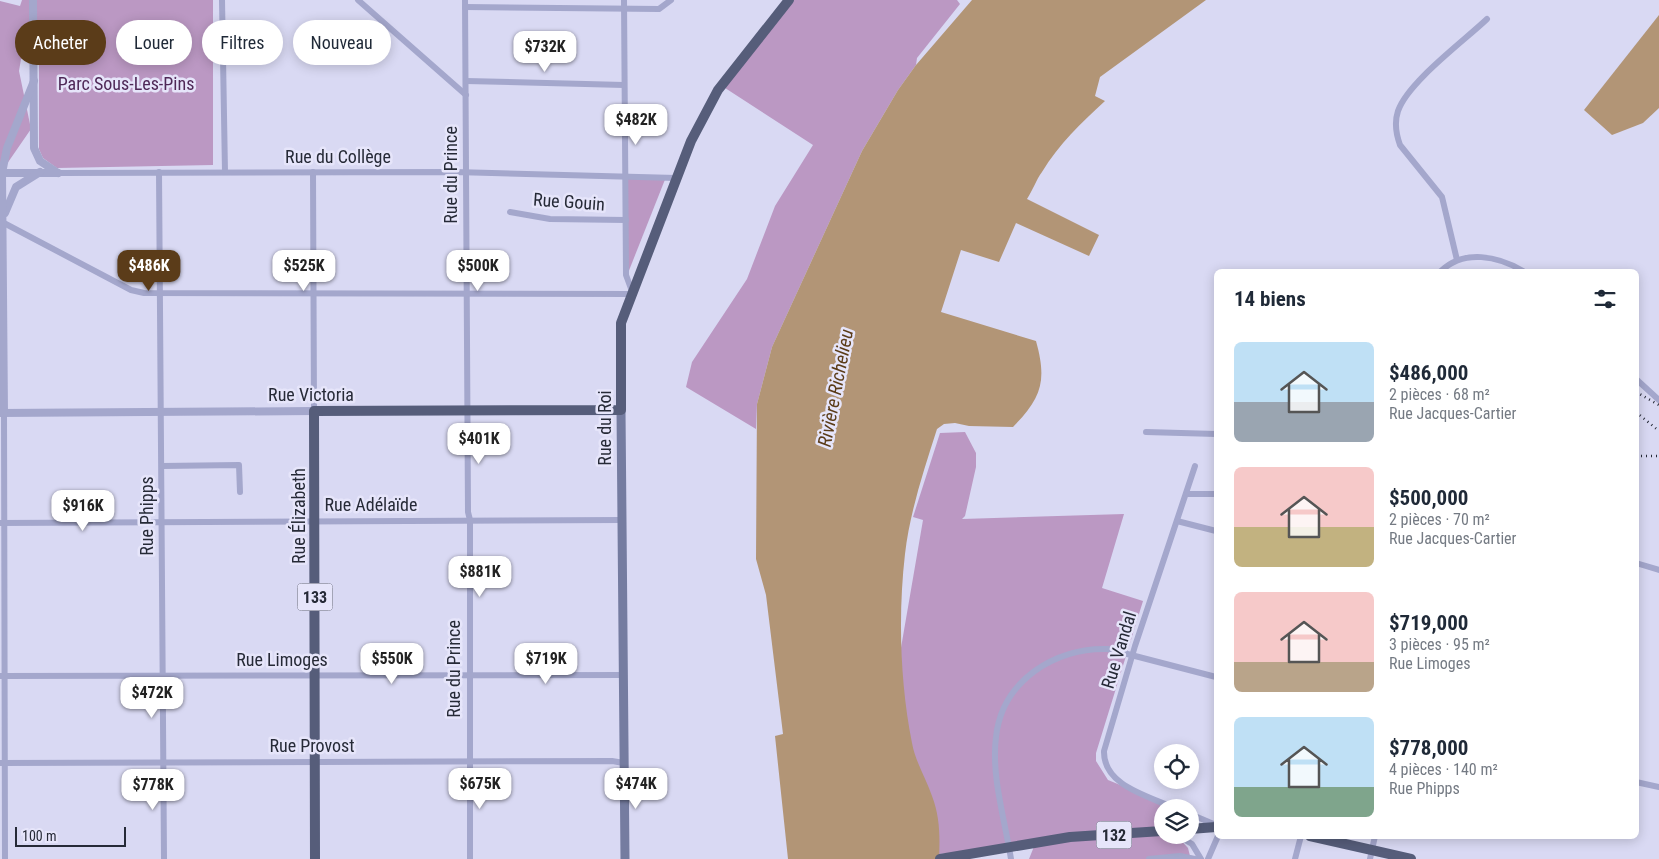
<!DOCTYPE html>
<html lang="fr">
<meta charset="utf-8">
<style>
:root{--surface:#fff;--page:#f2f2f3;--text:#1f2937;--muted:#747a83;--accent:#5b3c19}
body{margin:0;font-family:"Roboto Condensed",sans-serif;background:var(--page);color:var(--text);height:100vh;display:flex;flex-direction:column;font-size:19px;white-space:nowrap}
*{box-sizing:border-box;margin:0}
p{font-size:16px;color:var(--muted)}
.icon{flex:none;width:28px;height:28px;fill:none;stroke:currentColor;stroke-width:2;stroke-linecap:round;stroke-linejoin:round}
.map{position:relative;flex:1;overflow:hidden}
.panel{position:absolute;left:1214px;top:269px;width:425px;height:570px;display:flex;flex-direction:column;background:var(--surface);border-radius:8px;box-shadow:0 2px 12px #0003}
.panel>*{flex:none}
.hud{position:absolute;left:15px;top:20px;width:475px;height:45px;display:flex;gap:10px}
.tools{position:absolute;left:1154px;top:744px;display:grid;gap:10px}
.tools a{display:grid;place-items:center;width:45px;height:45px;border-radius:50%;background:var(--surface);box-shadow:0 2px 12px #0003;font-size:25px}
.scale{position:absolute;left:15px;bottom:12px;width:111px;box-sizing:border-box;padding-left:5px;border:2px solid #262a37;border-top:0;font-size:14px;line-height:18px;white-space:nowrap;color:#262a37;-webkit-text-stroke:4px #e6e5fa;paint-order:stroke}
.price{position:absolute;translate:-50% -42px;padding:0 11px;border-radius:10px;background:#fff;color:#222;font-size:16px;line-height:32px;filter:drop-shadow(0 1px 2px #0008)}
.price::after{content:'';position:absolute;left:50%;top:30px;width:15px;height:11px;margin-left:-8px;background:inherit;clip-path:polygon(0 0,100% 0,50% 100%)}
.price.current{background:var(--accent);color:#fff}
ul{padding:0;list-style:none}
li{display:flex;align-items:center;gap:15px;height:125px;padding:0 20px}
li span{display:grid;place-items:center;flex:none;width:140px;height:100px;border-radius:8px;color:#555}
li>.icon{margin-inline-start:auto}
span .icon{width:60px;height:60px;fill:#fffc;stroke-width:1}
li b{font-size:21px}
h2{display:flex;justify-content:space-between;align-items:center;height:60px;padding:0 20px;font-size:21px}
.tag{padding:0 18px;border-radius:22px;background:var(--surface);box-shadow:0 2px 12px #0003;font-size:18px;line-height:45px}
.tag.current{background:var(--accent);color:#fff}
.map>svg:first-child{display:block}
.green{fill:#bb98c3}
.water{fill:#b29576}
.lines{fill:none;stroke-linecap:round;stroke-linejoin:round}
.minor{stroke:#a4a7cc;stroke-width:6}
.tertiary{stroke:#a4a7cc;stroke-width:8}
.secondary{stroke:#757ca0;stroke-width:9}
.primary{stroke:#565d7a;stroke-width:10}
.rail{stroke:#262a37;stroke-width:2.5;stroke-dasharray:1 4;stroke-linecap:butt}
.labels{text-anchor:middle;stroke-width:5;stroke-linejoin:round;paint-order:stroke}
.shield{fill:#e6e5fa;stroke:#606272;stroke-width:1}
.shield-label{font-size:16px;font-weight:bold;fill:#262a37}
.park-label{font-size:18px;fill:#4f2857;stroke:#e6e5fa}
.street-label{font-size:18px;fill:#262a37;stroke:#e6e5fa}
.water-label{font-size:19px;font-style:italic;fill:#5b3c19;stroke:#e6e5fa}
</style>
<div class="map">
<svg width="1659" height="859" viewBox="0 0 1659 859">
<rect width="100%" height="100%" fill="#d9d9f3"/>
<g class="green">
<polygon points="22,0 213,0 213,165 57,168 43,158 39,149 39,31 23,47 19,71 31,129 2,171 0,170 0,1 20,6"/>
<polygon points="789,0 957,0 960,4 917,58 916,65 898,90 862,151 772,347 757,404 756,429 686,387 692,362 747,279 775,206 813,145 722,86"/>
<polygon points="628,177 666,177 628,273"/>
<polygon points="965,432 976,453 976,467 965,516 962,519 1124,514 1102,588 1143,601 1096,753 1096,761 1108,780 1174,807 1162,808 1162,835 1176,835 1188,848 1190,856 1149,859 1029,859 1035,844 930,855 897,671 923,520 913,517 940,433"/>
</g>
<g class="water">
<path d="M972,0H1206L1100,77L1095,96L1105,101C1081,123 1059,144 1042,172C1036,180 1033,190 1027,199L1099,235L1089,256L1016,223L999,262L961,250L941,312L1036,341C1047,381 1042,397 1013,427L969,426L955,423L944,424L937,429C924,470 910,511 905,554C898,615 900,682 912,743C915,761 926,778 932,796C940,817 940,837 939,859H788L775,736L783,734L766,595L756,559L757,404L772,347L862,151L898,90L916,65Z"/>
<polygon points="1659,15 1659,108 1643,123 1612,135 1584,110"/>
</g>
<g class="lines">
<g class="minor">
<polyline points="222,0 225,172"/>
<polyline points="358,0 466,95"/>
<polyline points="465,0 468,512 470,520 470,859"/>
<polyline points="465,7 659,9 671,0"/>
<polyline points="466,81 624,85"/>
<polyline points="159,172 164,859"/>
<polyline points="313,172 314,411"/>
<polyline points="58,173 455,172 676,178"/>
<polyline points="510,212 550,219 626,220"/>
<polyline points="2,222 131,290 144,293 633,294 626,275 624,0"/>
<path d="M1457,260L1442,197L1400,145C1396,134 1394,123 1398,111C1408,82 1464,41 1487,19"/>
<path d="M1441,271C1464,249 1498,256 1523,271"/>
<polyline points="1636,379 1659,400"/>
<polyline points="4,413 5,859"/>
<polyline points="1146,432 1216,434"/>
<polyline points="162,466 239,465 240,492"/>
<polyline points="1186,494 1216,494"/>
<polyline points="1177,521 1216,531"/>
<polyline points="0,523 622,520"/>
<polyline points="1636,563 1659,570"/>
<polyline points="0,676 623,675"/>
<polyline points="0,763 612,761 624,763"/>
<polyline points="1636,782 1659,787"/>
<path d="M1174,808C1149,796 1103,786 1104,751L1135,646L1195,466"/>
<polyline points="1190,814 1216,825"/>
<polyline points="1177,835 1192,844 1201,859"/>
<path d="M1011,859C1005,820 991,777 996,737C1002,681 1055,647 1108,649L1216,677"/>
<polyline points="1149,859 1180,856 1195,859"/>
<polyline points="1208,859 1218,836"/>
<polyline points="1295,859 1301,836"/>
<polyline points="1370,859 1375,836"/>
</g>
<g class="tertiary">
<polyline points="33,0 34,148 40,161 58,173"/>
<polyline points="0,173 58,173"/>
<polyline points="5,213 16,187 40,172"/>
<polyline points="0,413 314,411"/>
<polyline points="4,413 2,173 7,148 34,81"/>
</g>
<polyline class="secondary" points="621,410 625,859"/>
<g class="primary">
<polyline points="1190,829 1216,827"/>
<polyline points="1310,836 1411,859"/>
<polyline points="315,859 314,411 621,410 621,323 691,141 718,90 789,0"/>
<polyline points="940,859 1070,837 1162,831"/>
</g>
<g class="rail">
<polyline points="1636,392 1659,405"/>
<polyline points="1636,412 1659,431"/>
<polyline points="1636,456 1659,456"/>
</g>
</g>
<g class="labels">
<g class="shield">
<rect x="297.5" y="583.5" width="35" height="27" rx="4"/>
<rect x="1096.5" y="821.5" width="35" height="27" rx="4"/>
</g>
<g class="shield-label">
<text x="315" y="603">133</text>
<text x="1114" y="841">132</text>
</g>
<g class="park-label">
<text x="126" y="90">Parc Sous-Les-Pins</text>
</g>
<g class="street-label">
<text x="338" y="163">Rue du Collège</text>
<text transform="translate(451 175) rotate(-90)" y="6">Rue du Prince</text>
<text transform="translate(569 202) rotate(4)" y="6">Rue Gouin</text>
<text x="311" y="401">Rue Victoria</text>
<text transform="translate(605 428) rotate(-90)" y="6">Rue du Roi</text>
<text x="371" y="511">Rue Adélaïde</text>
<text transform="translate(147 516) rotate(-90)" y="6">Rue Phipps</text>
<text transform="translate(299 516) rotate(-90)" y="6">Rue Élizabeth</text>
<text transform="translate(1119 650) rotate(-73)" y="6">Rue Vandal</text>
<text x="282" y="666">Rue Limoges</text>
<text transform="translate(454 669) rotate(-90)" y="6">Rue du Prince</text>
<text x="312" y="752">Rue Provost</text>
</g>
<g class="water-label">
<text transform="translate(835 388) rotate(-79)" y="7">Rivière Richelieu</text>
</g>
</g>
</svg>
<div class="tools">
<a><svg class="icon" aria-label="locate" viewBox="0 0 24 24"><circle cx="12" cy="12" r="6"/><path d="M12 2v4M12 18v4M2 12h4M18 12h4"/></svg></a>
<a><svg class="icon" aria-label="layers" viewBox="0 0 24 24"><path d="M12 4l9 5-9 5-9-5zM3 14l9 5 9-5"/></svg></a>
</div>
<div class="scale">100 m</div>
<b class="price" style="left:545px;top:73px">$732K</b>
<b class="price" style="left:636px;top:146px">$482K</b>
<b class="price current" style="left:149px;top:292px">$486K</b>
<b class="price" style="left:304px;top:292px">$525K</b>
<b class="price" style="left:478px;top:292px">$500K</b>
<b class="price" style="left:479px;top:465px">$401K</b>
<b class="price" style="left:83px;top:532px">$916K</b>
<b class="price" style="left:480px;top:598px">$881K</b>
<b class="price" style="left:392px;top:685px">$550K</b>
<b class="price" style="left:546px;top:685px">$719K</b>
<b class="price" style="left:152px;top:719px">$472K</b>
<b class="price" style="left:480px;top:810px">$675K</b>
<b class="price" style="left:636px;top:810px">$474K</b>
<b class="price" style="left:153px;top:811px">$778K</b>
<div class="hud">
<a class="tag current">Acheter</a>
<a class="tag">Louer</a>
<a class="tag">Filtres</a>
<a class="tag">Nouveau</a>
</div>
<section class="panel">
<h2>14 biens<svg class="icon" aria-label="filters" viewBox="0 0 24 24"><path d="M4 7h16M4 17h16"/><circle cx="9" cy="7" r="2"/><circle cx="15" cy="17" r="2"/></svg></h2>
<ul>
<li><span style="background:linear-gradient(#bfe0f5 60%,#9aa5b1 0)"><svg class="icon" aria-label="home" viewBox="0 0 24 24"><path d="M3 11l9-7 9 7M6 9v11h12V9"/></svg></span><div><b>$486,000</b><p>2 pièces · 68 m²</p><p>Rue Jacques-Cartier</p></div></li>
<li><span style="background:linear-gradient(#f6c9c9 60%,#c2b280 0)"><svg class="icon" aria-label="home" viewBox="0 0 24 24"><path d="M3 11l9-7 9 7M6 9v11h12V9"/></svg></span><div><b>$500,000</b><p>2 pièces · 70 m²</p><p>Rue Jacques-Cartier</p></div></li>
<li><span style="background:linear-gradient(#f6c9c9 70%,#b9a48a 0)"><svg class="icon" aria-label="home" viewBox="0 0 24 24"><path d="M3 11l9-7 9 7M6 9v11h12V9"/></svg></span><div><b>$719,000</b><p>3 pièces · 95 m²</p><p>Rue Limoges</p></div></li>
<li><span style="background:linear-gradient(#bfe0f5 70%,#7fa58c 0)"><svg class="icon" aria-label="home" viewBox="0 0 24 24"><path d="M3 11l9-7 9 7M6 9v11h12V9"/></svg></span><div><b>$778,000</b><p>4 pièces · 140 m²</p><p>Rue Phipps</p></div></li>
</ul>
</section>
</div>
